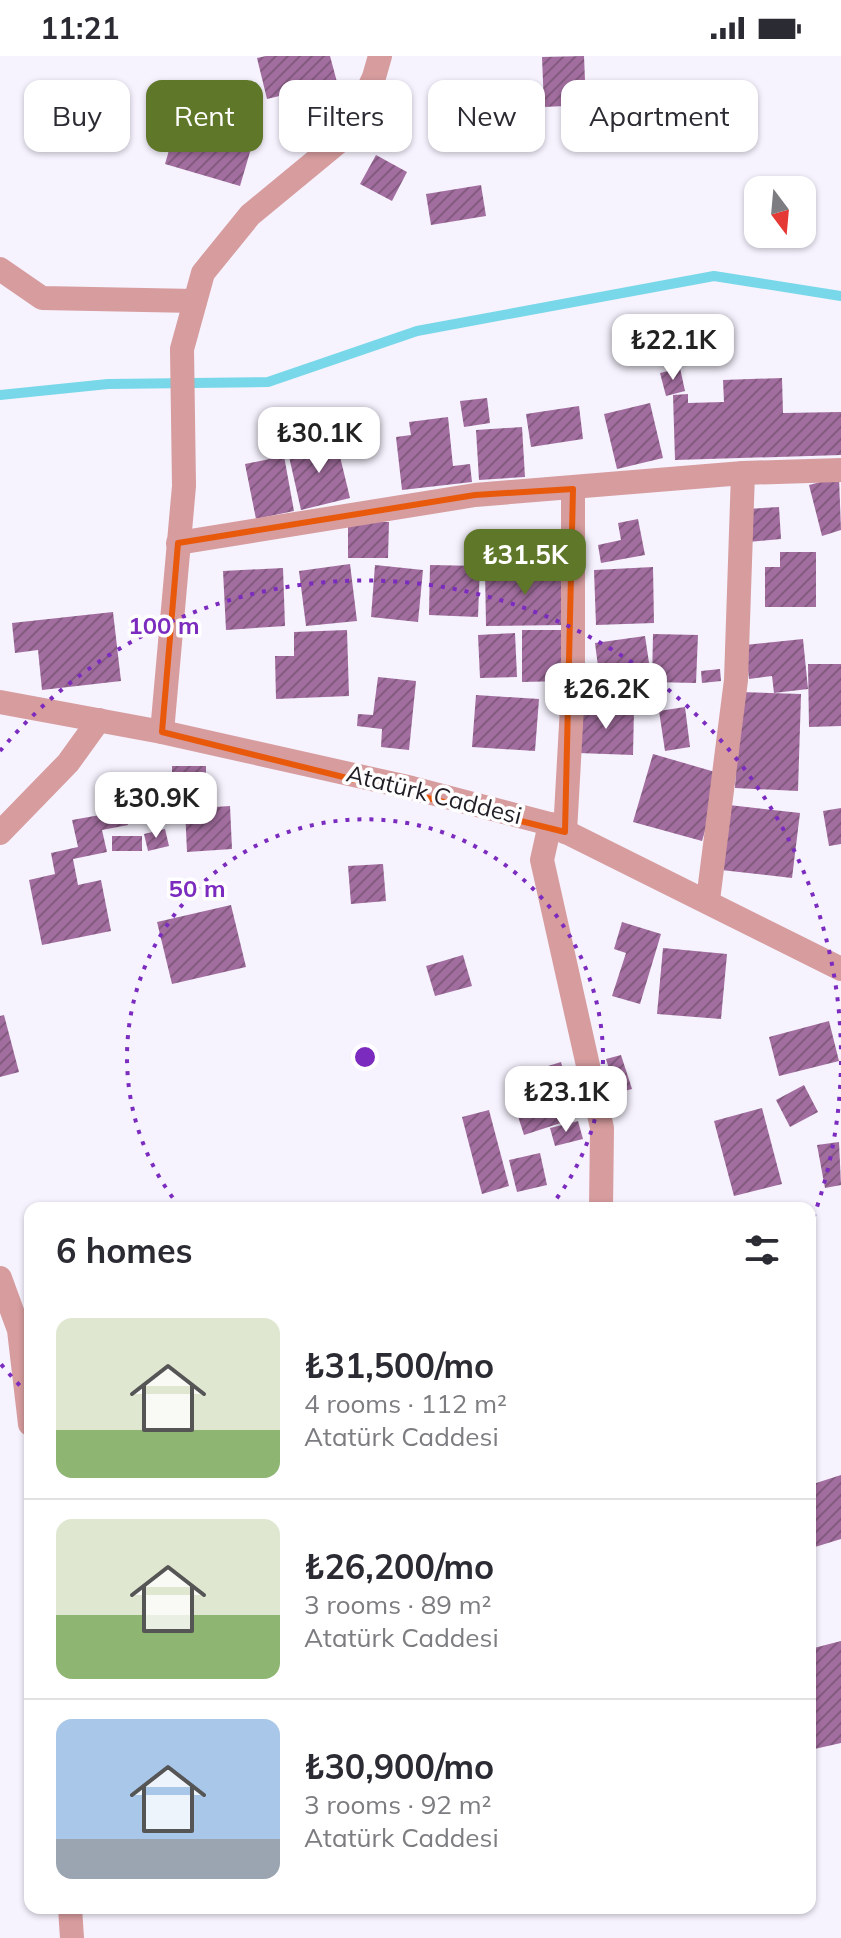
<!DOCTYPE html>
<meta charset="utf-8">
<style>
:root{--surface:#fff;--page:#f7f7f7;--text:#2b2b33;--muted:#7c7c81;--line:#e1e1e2;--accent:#5f7729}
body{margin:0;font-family:Mulish,sans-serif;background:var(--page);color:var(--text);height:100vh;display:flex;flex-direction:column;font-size:30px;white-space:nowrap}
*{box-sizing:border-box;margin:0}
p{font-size:26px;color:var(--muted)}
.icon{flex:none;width:44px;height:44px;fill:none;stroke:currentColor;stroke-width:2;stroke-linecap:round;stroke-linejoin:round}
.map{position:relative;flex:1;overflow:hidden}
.drawer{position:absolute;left:24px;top:1146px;width:792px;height:712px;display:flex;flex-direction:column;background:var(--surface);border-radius:16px;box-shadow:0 2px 6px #0004}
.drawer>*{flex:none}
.hud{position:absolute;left:24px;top:24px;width:794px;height:72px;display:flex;gap:16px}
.needle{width:52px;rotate:164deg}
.tools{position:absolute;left:744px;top:120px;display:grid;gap:16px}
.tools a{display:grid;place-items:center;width:72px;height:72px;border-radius:16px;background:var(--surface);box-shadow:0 2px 6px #0004;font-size:40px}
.price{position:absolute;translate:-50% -68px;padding:0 18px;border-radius:16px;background:#fff;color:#222;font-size:26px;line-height:52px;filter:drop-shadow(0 2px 4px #0008)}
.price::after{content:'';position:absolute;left:50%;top:48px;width:24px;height:18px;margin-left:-12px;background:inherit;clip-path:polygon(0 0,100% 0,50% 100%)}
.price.current{background:var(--accent);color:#fff}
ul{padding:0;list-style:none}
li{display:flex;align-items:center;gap:24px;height:200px;padding:0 32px}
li+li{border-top:2px solid var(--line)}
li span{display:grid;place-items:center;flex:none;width:224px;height:160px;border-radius:16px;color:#555}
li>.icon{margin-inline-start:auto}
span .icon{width:96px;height:96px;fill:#fffc;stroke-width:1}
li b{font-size:34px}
h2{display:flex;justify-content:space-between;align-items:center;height:96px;padding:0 32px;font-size:34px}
.pill{padding:0 28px;border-radius:16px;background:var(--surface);box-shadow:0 2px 6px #0004;font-size:28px;line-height:72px}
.pill.current{background:var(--accent);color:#fff}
.status{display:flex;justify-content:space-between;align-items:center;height:56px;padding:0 40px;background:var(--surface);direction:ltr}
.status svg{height:22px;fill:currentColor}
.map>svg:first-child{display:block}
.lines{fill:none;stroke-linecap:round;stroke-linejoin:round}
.stream{stroke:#78d8e9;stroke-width:10}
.building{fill:url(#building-hatch)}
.street{stroke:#d69c9e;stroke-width:24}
.marked{fill:none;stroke:#e8590c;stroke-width:6;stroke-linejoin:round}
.ring{fill:none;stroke:#7b2cbf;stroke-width:4;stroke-dasharray:4 8}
.labels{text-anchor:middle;stroke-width:7;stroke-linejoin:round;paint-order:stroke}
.street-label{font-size:24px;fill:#211e25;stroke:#fff}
.centre{fill:#7b2cbf;stroke:#fff;stroke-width:4}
.ring-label{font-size:24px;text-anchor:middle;font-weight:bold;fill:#7b2cbf;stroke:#fff;stroke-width:7;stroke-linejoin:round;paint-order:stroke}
</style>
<div class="status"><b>11:21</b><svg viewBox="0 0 49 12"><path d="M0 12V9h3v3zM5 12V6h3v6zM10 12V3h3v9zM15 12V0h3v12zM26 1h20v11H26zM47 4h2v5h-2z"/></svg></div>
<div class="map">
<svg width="841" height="1882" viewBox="0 0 841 1882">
<defs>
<pattern id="building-hatch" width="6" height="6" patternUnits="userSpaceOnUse" patternTransform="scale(2)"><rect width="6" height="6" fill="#a26e9f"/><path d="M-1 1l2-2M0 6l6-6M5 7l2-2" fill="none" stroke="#845a81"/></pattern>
</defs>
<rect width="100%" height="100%" fill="#f6f2fe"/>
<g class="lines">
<polyline class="stream" points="0,339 108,328 268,326 417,275 714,220 841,240"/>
</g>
<g class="building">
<polygon points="266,0 330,0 337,26 267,43 257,2"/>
<polygon points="584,0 586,49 544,51 542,1"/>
<polygon points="182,50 257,72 240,130 165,108"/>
<polygon points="376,99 407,116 392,145 360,128"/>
<polygon points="481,129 486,160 431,169 426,138"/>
<polygon points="680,312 685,335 666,340 660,317"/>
<polygon points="782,322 783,357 841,356 841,399 675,404 673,339 688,338 688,347 724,346 723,324"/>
<polygon points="487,342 490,367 464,371 460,345"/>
<polygon points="650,347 663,402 617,413 604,358"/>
<polygon points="579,350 583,383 531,391 526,358"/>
<polygon points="448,361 453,410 470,408 472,426 402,434 396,381 411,379 409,366"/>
<polygon points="522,371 525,421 479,424 476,374"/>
<polygon points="336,384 350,442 301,454 288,396"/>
<polygon points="284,400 294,455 256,463 245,408"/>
<polygon points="839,421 841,474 822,480 809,429"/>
<polygon points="779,451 781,483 749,486 747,453"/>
<polygon points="638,463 645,499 601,507 598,489 621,484 618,467"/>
<polygon points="348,465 389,466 388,502 348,502"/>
<polygon points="780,496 816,496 816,551 765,551 765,511 780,511"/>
<polygon points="350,508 357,565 306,570 299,515"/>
<polygon points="375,509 423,514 418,566 371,561"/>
<polygon points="430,509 480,510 478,561 429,559"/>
<polygon points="564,511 565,569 486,570 485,513"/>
<polygon points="653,511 654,567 596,569 594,514"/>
<polygon points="283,512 285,570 226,574 223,515"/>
<polygon points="113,556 121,625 42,634 38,594 15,597 12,567"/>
<polygon points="347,574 349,640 276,643 275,600 294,600 294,576"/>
<polygon points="522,574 564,574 565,625 522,626"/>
<polygon points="515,577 517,621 480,622 478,579"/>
<polygon points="653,578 698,579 696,627 652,626"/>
<polygon points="645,580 652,627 601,634 595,587"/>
<polygon points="803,583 808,633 774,637 772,620 749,623 745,589"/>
<polygon points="808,608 841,608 841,670 809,671"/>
<polygon points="720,613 721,625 702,627 701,615"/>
<polygon points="378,621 416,625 409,694 381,691 382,673 357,670 358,658 373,659"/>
<polygon points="740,636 801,638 798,735 735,732"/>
<polygon points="476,639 539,643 535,695 472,691"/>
<polygon points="580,651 634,653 633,699 578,697"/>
<polygon points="685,651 690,691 665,695 659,655"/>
<polygon points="653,698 722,718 702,785 633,766"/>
<rect x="172" y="710" width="34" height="35"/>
<polygon points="122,740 128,769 102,774 107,796 73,803 78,829 101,824 111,875 42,889 29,824 55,818 51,797 78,791 72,764 100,759 97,744"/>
<polygon points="729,749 800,757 792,822 721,814"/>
<polygon points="230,750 232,793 187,796 185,753"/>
<polygon points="841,752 841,788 829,790 823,755"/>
<polygon points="165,773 169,790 148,795 144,778"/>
<rect x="112" y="780" width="30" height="15"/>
<polygon points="383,808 386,845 351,848 348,810"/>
<polygon points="231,849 246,911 172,928 157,866"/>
<polygon points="622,866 661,878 640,948 612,940 626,897 614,893"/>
<polygon points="663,892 727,898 721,963 657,958"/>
<polygon points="463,899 472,930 435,940 426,910"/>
<polygon points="4,959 19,1016 0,1021 0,960"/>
<polygon points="829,965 839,1005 779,1020 769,981"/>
<polygon points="621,999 632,1033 616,1037 606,1003"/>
<polygon points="561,1006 566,1025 548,1031 550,1038 567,1033 576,1062 524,1079 509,1032 535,1025 532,1015"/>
<polygon points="804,1029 818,1056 790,1071 776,1044"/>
<polygon points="762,1052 782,1128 734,1140 714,1065"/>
<polygon points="489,1054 509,1130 482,1138 462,1061"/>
<polygon points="578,1065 583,1083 555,1090 550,1072"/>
<polygon points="839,1086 841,1129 825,1132 817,1089"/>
<polygon points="540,1097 547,1129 517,1136 509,1104"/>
<polygon points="841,1419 841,1483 815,1491 810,1474 810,1429"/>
<polygon points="841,1585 841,1687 810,1694 810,1593"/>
</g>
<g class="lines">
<g class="street">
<polyline points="0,213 42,242 195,245"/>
<polyline points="178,487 475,439 743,417 841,414"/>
<polyline points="0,646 162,676 412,732 550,768 841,913"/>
<polyline points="162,676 184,430 182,293 203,217 250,159 347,79 374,21 380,0"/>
<polyline points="550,768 542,804 602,1072 601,1152"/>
<polyline points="565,776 573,633 573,433"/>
<polyline points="0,777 68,707 99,664"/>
<polyline points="708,844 736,624 743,417"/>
<polyline points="0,1222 19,1274 30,1368"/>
<polyline points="70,1852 72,1882"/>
</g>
</g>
<path class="marked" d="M573,433L565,776L162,676L178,487L475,439Z"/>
<g class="ring">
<path d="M180 1151A238 238 0 1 1 550 1151"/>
<path d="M841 1005A476 476 0 0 1 811 1168M28 1338A476 476 0 0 1 0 1307M0 695A476 476 0 0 1 841 997"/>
</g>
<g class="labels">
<g class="street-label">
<text transform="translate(434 739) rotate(14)" y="8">Atatürk Caddesi</text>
</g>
</g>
<circle cx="365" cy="1001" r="12" class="centre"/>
<g class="ring-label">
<text x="164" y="578">100 m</text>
<text x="197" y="841">50 m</text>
</g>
</svg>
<div class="tools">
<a><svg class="needle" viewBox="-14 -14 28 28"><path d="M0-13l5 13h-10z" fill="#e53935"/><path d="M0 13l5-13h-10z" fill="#7c7c81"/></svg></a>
</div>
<b class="price" style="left:673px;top:326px">₺22.1K</b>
<b class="price" style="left:319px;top:419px">₺30.1K</b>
<b class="price current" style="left:525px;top:541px">₺31.5K</b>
<b class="price" style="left:606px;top:675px">₺26.2K</b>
<b class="price" style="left:156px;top:784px">₺30.9K</b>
<b class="price" style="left:566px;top:1078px">₺23.1K</b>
<div class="hud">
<a class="pill">Buy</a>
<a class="pill current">Rent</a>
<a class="pill">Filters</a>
<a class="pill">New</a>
<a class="pill">Apartment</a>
</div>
<section class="drawer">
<h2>6 homes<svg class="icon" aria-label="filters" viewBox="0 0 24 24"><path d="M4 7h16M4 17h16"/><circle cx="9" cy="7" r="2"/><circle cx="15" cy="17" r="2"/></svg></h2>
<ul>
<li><span style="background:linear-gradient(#dfe7d0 70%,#8fb573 0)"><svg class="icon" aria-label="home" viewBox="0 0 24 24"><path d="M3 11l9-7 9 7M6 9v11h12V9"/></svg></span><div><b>₺31,500/mo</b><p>4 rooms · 112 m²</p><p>Atatürk Caddesi</p></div></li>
<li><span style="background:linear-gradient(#dfe7d0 60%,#8fb573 0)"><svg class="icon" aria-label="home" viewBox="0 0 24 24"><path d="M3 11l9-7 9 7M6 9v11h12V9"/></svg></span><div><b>₺26,200/mo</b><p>3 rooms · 89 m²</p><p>Atatürk Caddesi</p></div></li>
<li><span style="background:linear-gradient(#a9c7e8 75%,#9aa5b1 0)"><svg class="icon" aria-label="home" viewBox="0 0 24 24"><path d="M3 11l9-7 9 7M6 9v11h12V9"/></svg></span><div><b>₺30,900/mo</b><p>3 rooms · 92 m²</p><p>Atatürk Caddesi</p></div></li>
</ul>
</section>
</div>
